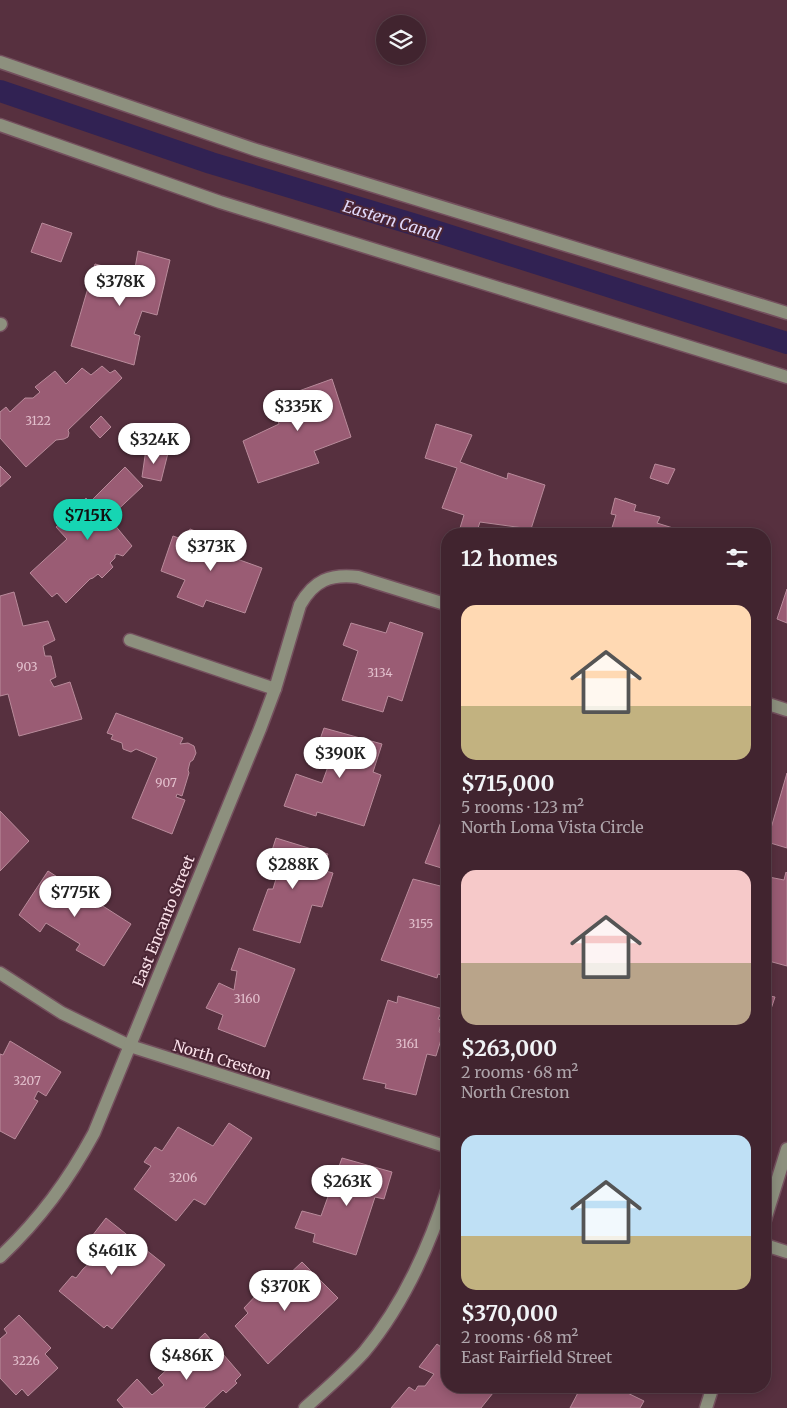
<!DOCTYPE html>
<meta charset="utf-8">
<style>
:root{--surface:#41242f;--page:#482c37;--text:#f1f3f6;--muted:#aea4aa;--line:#5a414b;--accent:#16d5b3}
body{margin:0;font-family:Merriweather,serif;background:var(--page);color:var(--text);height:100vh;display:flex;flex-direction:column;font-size:19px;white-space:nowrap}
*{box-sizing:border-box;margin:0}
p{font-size:16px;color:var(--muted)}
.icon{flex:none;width:28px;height:28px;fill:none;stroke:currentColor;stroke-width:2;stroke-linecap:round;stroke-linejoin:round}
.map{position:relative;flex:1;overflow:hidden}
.side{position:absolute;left:441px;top:528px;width:330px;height:865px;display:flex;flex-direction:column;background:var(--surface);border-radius:20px;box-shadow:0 2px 12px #0003,0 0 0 1px var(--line)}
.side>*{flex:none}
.tools{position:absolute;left:376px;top:15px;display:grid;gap:10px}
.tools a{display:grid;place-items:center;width:50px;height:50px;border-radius:50%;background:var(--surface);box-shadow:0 2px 12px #0003,0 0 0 1px var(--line);font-size:25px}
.price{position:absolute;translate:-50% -42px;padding:0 11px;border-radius:18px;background:#fff;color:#222;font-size:16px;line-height:32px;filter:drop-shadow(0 1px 2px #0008)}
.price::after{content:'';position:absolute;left:50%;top:30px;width:15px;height:11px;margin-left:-8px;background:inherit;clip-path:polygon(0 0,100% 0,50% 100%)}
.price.current{background:var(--accent);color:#111}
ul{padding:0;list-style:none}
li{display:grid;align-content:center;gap:10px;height:265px;padding:0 20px}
li span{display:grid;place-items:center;height:155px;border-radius:15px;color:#555}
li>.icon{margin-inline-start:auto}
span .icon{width:90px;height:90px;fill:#fffc;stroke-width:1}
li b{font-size:21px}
h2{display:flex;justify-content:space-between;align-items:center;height:60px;padding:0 20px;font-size:21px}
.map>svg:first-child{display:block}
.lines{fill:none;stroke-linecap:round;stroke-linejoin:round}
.canal{stroke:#312253;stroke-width:22}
.building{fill:#9a5c74;stroke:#b98b9b}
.minor-casing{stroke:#74505e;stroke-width:15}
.minor{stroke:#8d907e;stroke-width:12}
.labels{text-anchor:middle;stroke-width:4;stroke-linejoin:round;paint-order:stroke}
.number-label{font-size:12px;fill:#e2bfcc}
.street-label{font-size:15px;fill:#fae0e9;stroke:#4b2635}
.water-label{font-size:16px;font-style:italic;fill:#e1dafc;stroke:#4b2635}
</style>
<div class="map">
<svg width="787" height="1408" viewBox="0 0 787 1408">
<rect width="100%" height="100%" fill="#57303f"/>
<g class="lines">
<polyline class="canal" points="0,91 211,163 416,225 787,343"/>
</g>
<g class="building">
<polygon points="42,223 72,233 61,262 31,252"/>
<polygon points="138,251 170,260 157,315 142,311 134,334 140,336 134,365 71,346 95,264 134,274"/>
<polygon points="102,366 110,373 115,370 122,378 68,430 69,433 68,437 64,439 56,440 26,467 0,438 0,412 6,407 10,412 25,398 33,398 40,392 35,387 55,371 66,384 82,368 91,375"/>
<polygon points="332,379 351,437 314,451 319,463 258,483 243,441 279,424 271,401"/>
<polygon points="101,416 111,427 100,438 90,427"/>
<polygon points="436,424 472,435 460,462 507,479 508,473 545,485 531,529 480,522 476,534 460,528 464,515 442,508 457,468 425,458"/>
<polygon points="146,449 168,453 161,481 142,477"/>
<polygon points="655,464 675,469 668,484 650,478"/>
<polygon points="0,466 11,477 0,487"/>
<polygon points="125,467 143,486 109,518 132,546 123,556 117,554 115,555 115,558 110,563 113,567 102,578 98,574 93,578 90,579 66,603 57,593 52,597 30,573 67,539 56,527 86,498 90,502"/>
<polygon points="615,498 636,505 634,511 660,517 657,523 692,534 693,529 709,534 610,534 616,515 611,514"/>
<polygon points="190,529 237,547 237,559 262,568 245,613 206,600 203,607 177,597 185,580 161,571 173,536 184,540"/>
<polygon points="787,589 787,623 777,619"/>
<polygon points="14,592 23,626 48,621 55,640 43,646 45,656 51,656 56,677 50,680 54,687 70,682 82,719 19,736 8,694 0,696 0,596"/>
<polygon points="390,622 423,633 402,701 388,696 383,712 342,700 358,651 343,645 351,623 386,633"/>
<polygon points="116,713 183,738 180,744 188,743 194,746 196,753 193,760 190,762 188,770 189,773 182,796 177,794 176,797 185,800 172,834 132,818 157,758 136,749 131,752 123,749 122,743 111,739 113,735 107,733"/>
<polygon points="324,728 382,744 373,772 381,775 364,826 317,812 316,816 284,806 296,774 322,783 329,764 313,759"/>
<polygon points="787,773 787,848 767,842"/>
<polygon points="448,804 448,870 425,863"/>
<polygon points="0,811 29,841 0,871"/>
<polygon points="276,838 328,854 322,870 333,873 322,907 312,905 300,943 253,930 268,889 273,889 279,869 267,866"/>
<polygon points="48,871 131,924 104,966 76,950 80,944 46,923 40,932 19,915"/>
<polygon points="786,872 787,873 787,966 765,960 765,889 769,877 784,880"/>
<polygon points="413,879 448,888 448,973 446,976 438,974 437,978 381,960"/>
<polygon points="239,948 295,969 265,1047 218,1029 223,1015 206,1008 219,983 234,990 237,971 231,970"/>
<polygon points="765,995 775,997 765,1027"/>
<polygon points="398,996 443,1009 438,1019 442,1020 439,1032 443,1033 436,1056 427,1054 416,1095 385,1088 386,1084 363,1079 388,1000 397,1003"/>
<polygon points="10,1041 61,1072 46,1096 38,1091 34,1099 38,1101 15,1139 0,1131 0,1054 3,1055"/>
<polygon points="229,1123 252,1138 205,1205 194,1199 176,1221 134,1189 151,1166 144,1162 155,1147 162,1151 178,1127 213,1146"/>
<polygon points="342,1158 392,1172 384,1199 375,1197 356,1255 313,1242 315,1234 295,1228 302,1211 321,1216"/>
<polygon points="106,1218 165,1265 112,1329 107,1325 104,1328 59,1291 72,1276 76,1278 83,1269 102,1252 89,1240"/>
<polygon points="302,1262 338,1298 268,1364 235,1326 248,1313 244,1308 262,1289 268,1294"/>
<polygon points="19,1315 51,1348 45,1354 58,1368 28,1396 22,1389 16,1395 0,1378 0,1339 7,1333 4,1329"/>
<polygon points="205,1333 241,1375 235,1381 237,1383 226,1393 223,1390 204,1408 124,1408 117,1400 137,1379 152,1395 164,1385 158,1378"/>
<polygon points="437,1344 448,1352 448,1386 495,1386 497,1388 481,1408 391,1408 409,1387 415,1391 418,1386 425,1386 434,1374 419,1367"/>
<polygon points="596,1386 613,1386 644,1401 640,1408 570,1408 581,1387 592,1393"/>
</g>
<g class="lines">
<g class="minor-casing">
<g id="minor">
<polyline points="0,62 256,150 787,313"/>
<polyline points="0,125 220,202 787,377"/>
<polyline points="0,325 1,324"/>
<polyline points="130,640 275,689"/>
<polyline points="765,703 787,710"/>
<polyline points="0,973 62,1013 130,1046 448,1147"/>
<polyline points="765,1220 787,1149"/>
<polyline points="765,1245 787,1252"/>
<path d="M0,1257C40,1219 68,1181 94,1133L260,729L275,689L300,605C314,580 330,574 358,577L448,605"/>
<path d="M305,1408C325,1390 346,1372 364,1352C404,1304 429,1248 448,1188"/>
<polyline points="706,1408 713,1386"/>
</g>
</g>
<use href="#minor" class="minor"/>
</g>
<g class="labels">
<g class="number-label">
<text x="38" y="425">3122</text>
<text x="27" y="671">903</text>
<text x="380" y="677">3134</text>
<text x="166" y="787">907</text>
<text x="421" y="928">3155</text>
<text x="247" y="1003">3160</text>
<text x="407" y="1048">3161</text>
<text x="27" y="1085">3207</text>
<text x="183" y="1182">3206</text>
<text x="26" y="1365">3226</text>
</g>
<g class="street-label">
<text transform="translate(164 921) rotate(-68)" y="5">East Encanto Street</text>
<text transform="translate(222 1060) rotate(17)" y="5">North Creston</text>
</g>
<g class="water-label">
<text transform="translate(392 220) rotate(17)" y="6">Eastern Canal</text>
</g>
</g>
</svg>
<div class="tools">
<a><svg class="icon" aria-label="layers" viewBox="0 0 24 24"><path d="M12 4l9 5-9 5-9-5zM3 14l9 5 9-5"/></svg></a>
</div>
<b class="price" style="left:120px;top:307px">$378K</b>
<b class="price" style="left:298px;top:432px">$335K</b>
<b class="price" style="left:154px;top:465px">$324K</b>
<b class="price current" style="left:88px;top:541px">$715K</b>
<b class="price" style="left:211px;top:572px">$373K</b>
<b class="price" style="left:340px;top:779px">$390K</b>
<b class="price" style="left:293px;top:890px">$288K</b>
<b class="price" style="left:75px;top:918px">$775K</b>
<b class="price" style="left:347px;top:1207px">$263K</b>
<b class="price" style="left:112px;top:1276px">$461K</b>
<b class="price" style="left:285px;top:1312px">$370K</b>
<b class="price" style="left:187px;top:1381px">$486K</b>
<section class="side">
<h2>12 homes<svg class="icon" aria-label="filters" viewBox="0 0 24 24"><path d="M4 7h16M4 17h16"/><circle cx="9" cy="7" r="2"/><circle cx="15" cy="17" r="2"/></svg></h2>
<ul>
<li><span style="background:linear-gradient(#ffd9b3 65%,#c2b280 0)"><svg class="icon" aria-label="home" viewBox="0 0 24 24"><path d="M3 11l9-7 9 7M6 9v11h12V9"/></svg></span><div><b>$715,000</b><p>5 rooms · 123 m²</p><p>North Loma Vista Circle</p></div></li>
<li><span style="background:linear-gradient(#f6c9c9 60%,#b9a48a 0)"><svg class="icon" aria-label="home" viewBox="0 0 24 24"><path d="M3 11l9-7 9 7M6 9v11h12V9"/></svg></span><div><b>$263,000</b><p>2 rooms · 68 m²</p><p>North Creston</p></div></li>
<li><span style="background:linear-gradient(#bfe0f5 65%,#c2b280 0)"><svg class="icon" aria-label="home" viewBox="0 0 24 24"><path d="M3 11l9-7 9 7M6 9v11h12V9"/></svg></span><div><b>$370,000</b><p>2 rooms · 68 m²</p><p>East Fairfield Street</p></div></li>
</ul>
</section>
</div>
